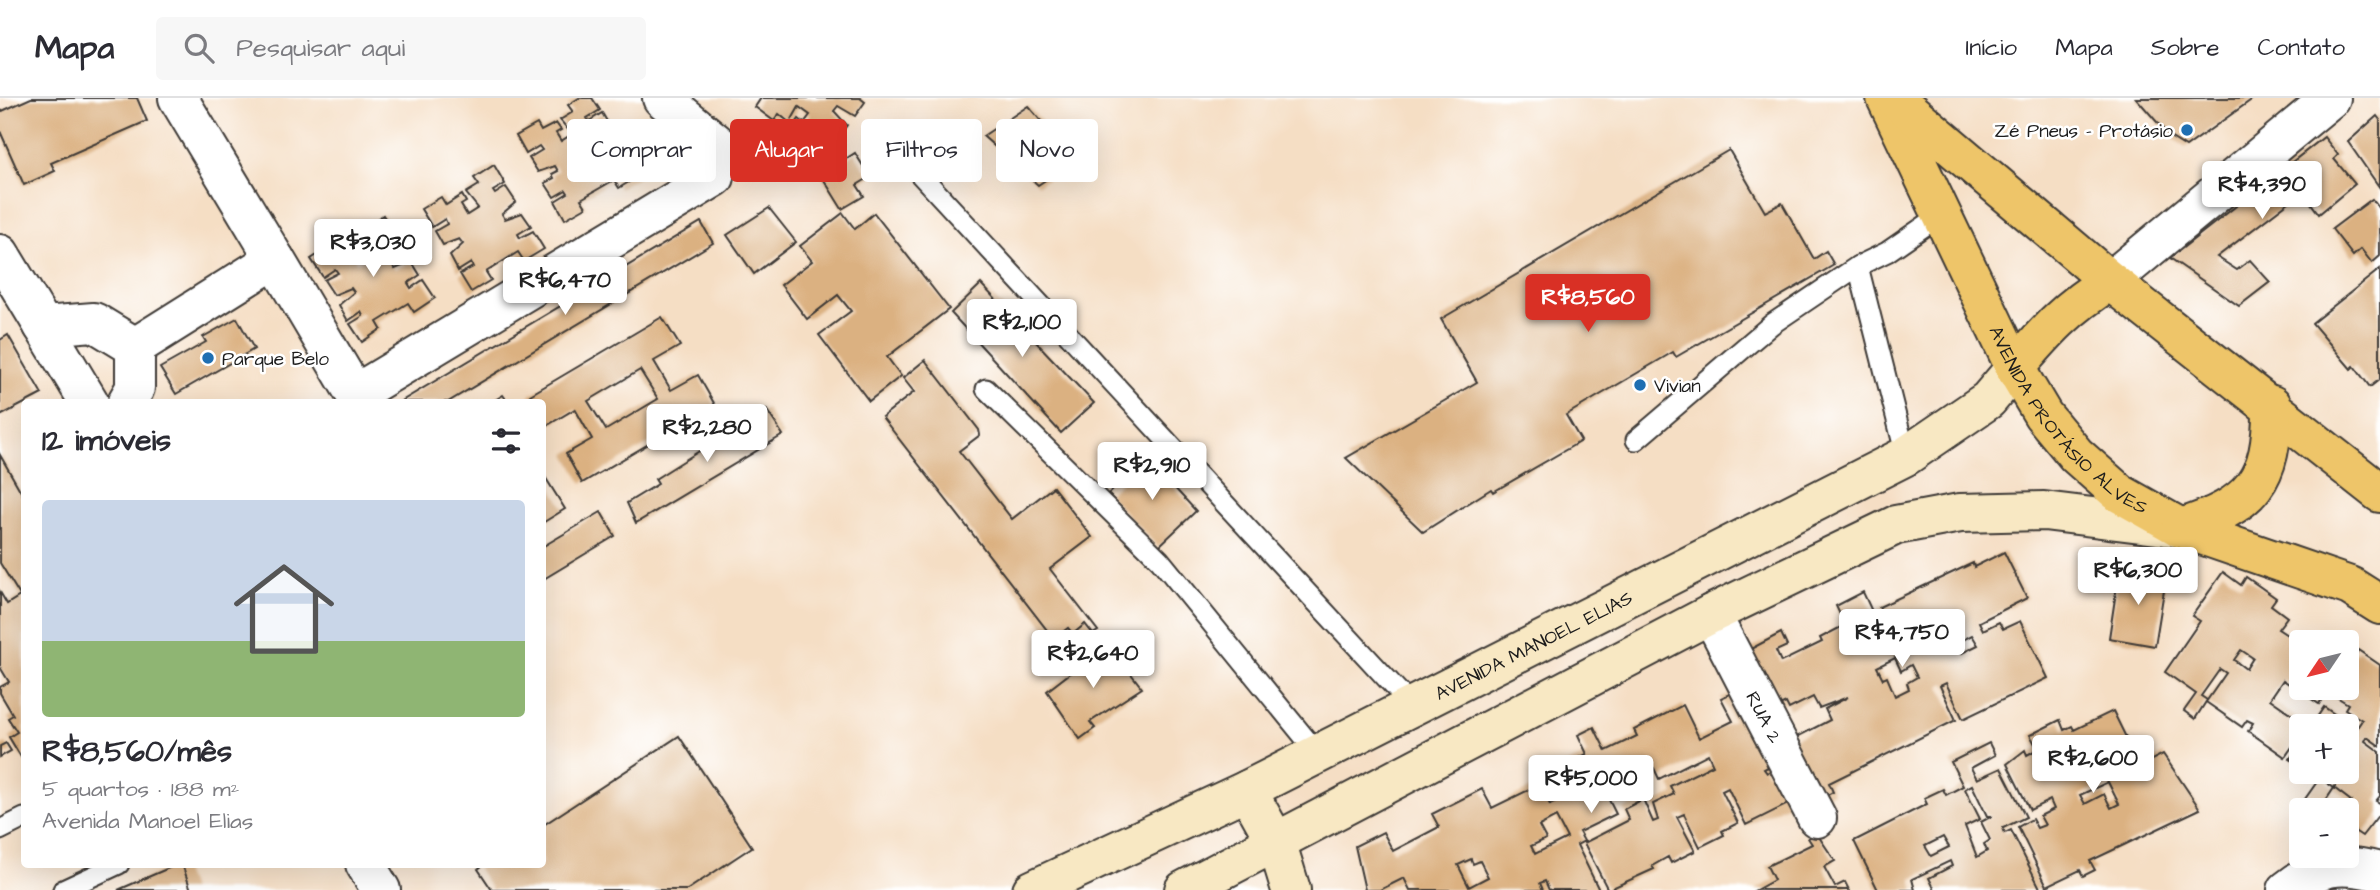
<!DOCTYPE html>
<html lang="pt">
<meta charset="utf-8">
<style>
:root{--surface:#fff;--page:#f7f7f7;--text:#2b2b33;--muted:#7c7c81;--line:#e1e1e2;--accent:#d93025}
body{margin:0;font-family:"Architects Daughter",sans-serif;background:var(--page);color:var(--text);height:100vh;display:flex;flex-direction:column;font-size:26px;white-space:nowrap}
*{box-sizing:border-box;margin:0}
p{font-size:23px;color:var(--muted)}
.icon{flex:none;width:38px;height:38px;fill:none;stroke:currentColor;stroke-width:2;stroke-linecap:round;stroke-linejoin:round}
.map{position:relative;flex:1;overflow:hidden}
.side{position:absolute;left:21px;top:301px;width:525px;height:469px;display:flex;flex-direction:column;background:var(--surface);border-radius:7px;box-shadow:0 7px 28px #0002}
.side>*{flex:none}
.top-card{position:absolute;left:567px;top:21px;width:665px;height:63px;display:flex;gap:14px}
.needle{width:46px;rotate:235deg}
.buttons{position:absolute;left:2289px;top:532px;display:grid;gap:14px}
.buttons a{display:grid;place-items:center;width:70px;height:70px;border-radius:7px;background:var(--surface);box-shadow:0 7px 28px #0002;font-size:35px}
.price{position:absolute;translate:-50% -60px;padding:0 16px;border-radius:7px;background:#fff;color:#222;font-size:23px;line-height:46px;filter:drop-shadow(0 2px 4px #0008)}
.price::after{content:'';position:absolute;left:50%;top:42px;width:21px;height:16px;margin-left:-10px;background:inherit;clip-path:polygon(0 0,100% 0,50% 100%)}
.price.current{background:var(--accent);color:#fff}
ul{padding:0;list-style:none}
li{display:grid;align-content:center;gap:14px;height:371px;padding:0 21px}
li+li{border-top:2px solid var(--line)}
li span{display:grid;place-items:center;height:217px;border-radius:7px;color:#555}
li>.icon{margin-inline-start:auto}
span .icon{width:126px;height:126px;fill:#fffc;stroke-width:1}
li b{font-size:30px}
h2{display:flex;justify-content:space-between;align-items:center;height:84px;padding:0 21px;font-size:30px}
.pill{padding:0 24px;border-radius:7px;background:var(--surface);box-shadow:0 7px 28px #0002;font-size:24px;line-height:63px}
.pill.current{background:var(--accent);color:#fff}
header{display:flex;align-items:center;gap:42px;box-sizing:border-box;height:98px;padding:0 35px;background:var(--surface);border-bottom:2px solid var(--line)}
header strong{font-size:33px}
nav{display:flex;gap:38px;margin-inline-start:auto;font-size:24px}
.search{width:490px;height:63px;background:var(--page);display:flex;align-items:center;gap:18px;box-sizing:border-box;padding:0 24px;border-radius:7px;color:var(--muted);font-size:26px}
.map>svg:first-child{display:block}
.building{fill:#dbb181;fill-rule:evenodd}
.lines{fill:none;stroke-linecap:round;stroke-linejoin:round}
.lane-casing{stroke:#3d3935;stroke-width:23}
.street-casing{stroke:#3d3935;stroke-width:42}
.secondary-casing{stroke:#3d3935;stroke-width:42}
.primary-casing{stroke:#3d3935;stroke-width:42}
.lane{stroke:#fff;stroke-width:19}
.street{stroke:#fff;stroke-width:38}
.secondary{stroke:#f8e8c3;stroke-width:38}
.primary{stroke:#eec569;stroke-width:38}
.poi-dot{fill:#1f6fb2;stroke:#fff;stroke-width:2.5}
.labels{text-anchor:middle;stroke-width:5;stroke-linejoin:round;paint-order:stroke}
.poi-label{font-size:19px;fill:#1c1c1c;stroke:#fff;text-anchor:start}
.street-label{font-size:19px;fill:#1c1c1c;stroke:#fff}
</style>
<header>
<strong>Mapa</strong>
<div class="search"><svg class="icon" aria-label="search" viewBox="0 0 24 24"><circle cx="10" cy="10" r="6"/><path d="M15 15l6 6"/></svg>Pesquisar aqui</div>
<nav><a>Início</a><a>Mapa</a><a>Sobre</a><a>Contato</a></nav>
</header>
<div class="map">
<svg width="2380" height="792" viewBox="0 0 2380 792">
<rect width="100%" height="100%" fill="#fff"/>
<filter id="ink" filterUnits="userSpaceOnUse"><feTurbulence type="fractalNoise" baseFrequency=".0143" numOctaves="2"/><feDisplacementMap in="SourceGraphic" scale="14" xChannelSelector="R" yChannelSelector="G"/><feConvolveMatrix kernelMatrix="1 2 1 2 8 2 1 2 1" color-interpolation-filters="sRGB"/></filter>
<filter id="wash" filterUnits="userSpaceOnUse"><feTurbulence type="fractalNoise" baseFrequency=".00686" numOctaves="4" result="noise"/><feDisplacementMap in="SourceGraphic" scale="28" xChannelSelector="R" yChannelSelector="G"/><feGaussianBlur stdDeviation="1.57" result="paint"/><feColorMatrix in="noise" values="0 0 0 0 0 0 0 0 0 0 0 0 0 0 0 0 0 1.4 0 .05"/><feComposite in="paint" operator="in"/></filter>
<g filter="url(#wash)">
<rect width="100%" height="100%" fill="#f5dec4"/>
<g id="blocks">
<g class="building">
<polygon points="31,0 137,0 147,23 51,65 55,73 24,87 0,33 0,14"/>
<polygon points="579,0 592,0 600,12 587,20 589,23 602,15 611,30 596,43 599,48 617,41 626,56 613,64 615,68 628,60 639,78 619,90 614,82 581,101 586,109 565,121 555,103 568,95 566,92 554,99 545,85 554,80 552,76 558,73 555,68 538,74 529,60 542,52 539,48 526,56 516,38 537,26 541,33 556,25 561,32 556,35 561,43 572,36 560,22 573,14 568,7"/>
<polygon points="761,0 860,0 865,4 855,18 838,8 834,13 847,27 837,41 825,32 823,35 835,44 822,61 803,47 809,40 794,28 799,21 804,25 810,17 799,9 790,25 779,16 774,23 755,9"/>
<polygon points="2136,0 2254,0 2186,49 2170,39"/>
<polygon points="1028,8 1075,62 1038,87 983,38"/>
<polygon points="2377,18 2380,22 2380,90 2348,44"/>
<polygon points="2324,39 2338,57 2334,61 2355,86 2319,116 2299,89 2294,93 2298,97 2217,159 2237,172 2250,162 2270,184 2239,208 2170,160"/>
<polygon points="1729,52 1765,114 1782,105 1814,161 1826,153 1834,167 1676,259 1673,254 1566,317 1581,343 1493,394 1491,391 1423,434 1346,360 1477,284 1441,221"/>
<polygon points="855,55 870,79 857,87 864,98 842,111 821,77"/>
<polygon points="494,67 505,86 493,93 495,96 506,89 516,104 502,116 505,121 522,115 531,128 518,136 520,140 533,133 544,151 524,163 518,154 486,174 491,182 471,194 460,176 473,169 471,165 458,173 450,158 463,146 459,141 443,147 435,133 447,126 445,121 432,129 421,111 441,99 446,107 462,97 466,104 461,107 467,117 478,110 466,95 479,87 474,80"/>
<polygon points="2372,101 2380,111 2380,158 2372,165 2361,151 2353,158 2332,131"/>
<polygon points="769,110 796,144 754,176 727,137"/>
<polygon points="843,115 855,131 874,115 949,211 887,259 901,278 869,303 819,237 851,213 838,197 807,221 781,187 812,163 800,148"/>
<polygon points="383,117 394,134 382,142 385,146 396,139 405,153 391,165 395,171 412,164 420,177 408,185 411,190 423,182 435,200 414,214 408,205 377,224 381,231 362,244 350,226 363,218 361,214 348,223 339,207 354,194 351,190 334,197 324,182 338,175 335,171 323,179 311,161 331,148 337,156 352,146 358,155 353,159 357,165 367,159 356,145 369,137 364,130"/>
<polygon points="701,124 713,145 448,304 400,304"/>
<polygon points="2380,171 2380,281 2370,289 2354,268 2351,271 2312,225"/>
<polygon points="981,186 1094,305 1061,335 951,215"/>
<path d="M662,219L680,248L654,263L671,292L698,277L715,307L582,385L566,356L592,341L575,311L548,327L542,318V304H534L530,297ZM640,272L658,301L606,332L588,303Z"/>
<polygon points="237,220 254,251 176,296 160,270 206,244 203,239"/>
<polygon points="8,237 42,296 0,318 0,242"/>
<polygon points="925,262 979,332 980,337 959,353 1012,421 1053,389 1092,439 1050,471 1098,533 1093,536 1085,526 1073,536 1068,530 1054,541 882,319 914,294 903,280"/>
<polygon points="503,297 508,304 492,304"/>
<polygon points="766,311 783,337 636,425 627,405 658,386 655,381"/>
<polygon points="0,357 24,399 24,497 21,499 0,465"/>
<polygon points="1146,359 1196,413 1158,449 1108,396"/>
<polygon points="542,374 565,411 544,424 542,421"/>
<polygon points="601,414 615,438 542,482 542,449"/>
<path d="M2004,454L2027,500L1979,524L1983,532L1999,524L2003,531L2020,523L2048,580L1963,621L1946,585L1940,588L1956,622L1829,685L1833,694L1818,702L1789,643L1830,622L1825,611L1848,599L1819,610L1813,599L1789,611L1786,605L1773,611L1745,554L1781,535L1787,548L1776,553L1781,564L1822,544L1820,540L1845,527L1836,508L1863,494L1889,550L1897,546L1879,509L1973,465L1974,469ZM1972,537L1978,547L1962,555L1957,545ZM1895,560L1901,573L1911,567L1917,579L1907,585L1909,591L1895,598L1887,579L1883,581L1877,569Z"/>
<polygon points="2140,470 2167,474 2155,548 2109,540 2119,474 2139,477"/>
<path d="M2223,474L2241,487L2246,479L2276,500L2271,507L2287,519L2278,531L2301,546V590H2347V553L2351,552L2356,556L2358,552L2380,567V648L2367,639L2365,643L2380,654V698L2376,703L2380,705V715L2362,738L2347,728L2345,712L2351,703L2334,690L2343,676L2340,674H2347V628H2311L2324,609L2356,631L2362,622L2345,611L2348,606L2327,593L2319,606L2283,582L2270,601L2307,627L2301,628V636L2285,659L2248,633L2253,625L2247,622L2242,629L2206,604L2226,575L2220,571L2201,598L2207,602L2195,621L2184,613L2196,596L2165,574L2200,523L2192,518ZM2241,552L2253,560L2246,571L2234,562Z"/>
<polygon points="0,494 7,506 20,498 24,506 24,657 21,659 9,639 17,634 8,620 13,617 0,595 0,589 9,584 0,569"/>
<polygon points="2321,537 2333,544 2316,544"/>
<polygon points="1108,546 1142,590 1090,624 1095,630 1080,641 1047,593"/>
<path d="M1736,593L1777,664L1764,671L1767,675L1778,669L1794,703L1746,727L1728,690L1722,693L1738,725L1722,733L1724,737L1700,749L1684,716L1677,719L1695,753L1671,765L1668,759L1652,768L1654,771L1608,792L1584,745L1629,722L1624,711L1643,701L1653,724L1658,722L1653,706L1674,696L1670,688L1713,667L1708,656L1659,681L1654,670L1605,694L1616,716L1579,734L1584,743L1577,747L1599,792H1549L1545,783L1540,785L1543,792H1410L1404,780L1380,792H1365L1355,748L1383,734L1393,753L1439,729L1432,716L1482,691L1492,710L1541,686L1550,707L1560,702L1547,675L1587,656L1578,637L1594,629L1606,653L1637,638L1634,632L1683,607L1699,640L1733,623L1721,600ZM1556,719L1567,740L1535,756L1531,748L1546,741L1539,728ZM1471,761L1473,766L1480,763L1488,779L1469,789L1458,767Z"/>
<path d="M2113,613L2140,668L2163,656L2200,711L2090,763L2095,772L2083,778L2080,772L2047,788L2018,729L2032,721L2037,730L2045,727L2040,718L2054,711L2050,702L2030,712L2007,666L2025,652L2027,657L2038,651L2030,637L2060,622L2064,632L2072,628L2074,632ZM2108,684L2119,706L2111,710L2104,696L2085,706L2080,697Z"/>
<polygon points="679,638 752,749 687,792 492,792 478,771 485,766 542,766 542,728"/>
<polygon points="2301,644 2301,668 2290,661"/>
<polygon points="6,645 11,653 0,659 0,648"/>
<path d="M1989,645L1995,657L1971,670L1977,681L2001,670L2026,719L2003,730L2005,735L2011,732L2041,792H1935L1929,780L1952,768L1950,763L1912,781L1915,792H1878L1854,743L1927,706L1924,700L1943,691L1946,697L1963,688L1951,664ZM1972,687L1987,718H1992L1981,724L1990,742L1984,746L1987,753L1977,759L1965,728L1980,721L1965,691ZM1943,739L1949,749L1931,758L1925,748Z"/>
<polygon points="2309,674 2334,674 2327,685 2334,690 2320,711 2305,701 2319,681"/>
<polygon points="1817,736 1835,763 1824,769 1835,789 1845,784 1849,792 1756,792 1774,782 1767,768 1812,746 1808,740"/>
<polygon points="178,766 182,766 191,792 118,792"/>
</g>
</g>
</g>
<g filter="url(#ink)">
<use href="#blocks" fill-opacity="0" stroke="#3d3935" stroke-width="2"/>
<g class="lines">
<g class="lane-casing">
<g id="lane">
<polyline points="903,58 1413,609"/>
<polyline points="1858,168 1887,154 1942,116"/>
<polyline points="986,291 1160,462 1318,656"/>
<polyline points="1636,342 1772,226 1858,168 1906,358"/>
<polyline points="0,732 24,720"/>
<polyline points="63,792 119,766"/>
</g>
</g>
<g class="street-casing">
<g id="street">
<polyline points="178,0 275,161"/>
<polyline points="0,156 89,304"/>
<polyline points="2110,183 2331,0"/>
<polyline points="43,228 94,224 135,249 135,290 127,304"/>
<polyline points="135,249 275,161 355,296 715,79 720,48 662,0"/>
<path id="s1" d="M1711,516L1817,720"/>
<polyline points="365,766 381,792"/>
<path d="M2287,792C2319,766 2341,764 2380,774"/>
</g>
</g>
<g class="secondary-casing">
<g id="secondary">
<polyline points="1247,692 1277,746 1291,792"/>
<path id="s2" d="M1032,792L1247,692L1906,358L1988,302L2015,270"/>
<polyline points="1184,792 1711,516 1896,427 1960,415 2044,413 2181,430"/>
</g>
</g>
<g class="primary-casing">
<g id="primary">
<path id="s3" d="M1886,0L2015,270L2043,317L2076,357L2119,395L2181,430L2350,488L2380,507"/>
<polyline points="1894,0 2110,183 2380,395"/>
<path d="M2015,270C2048,231 2067,210 2110,183"/>
<path d="M2181,430C2252,407 2273,383 2272,307"/>
</g>
</g>
<use href="#lane" class="lane"/>
<use href="#street" class="street"/>
<use href="#secondary" class="secondary"/>
<use href="#primary" class="primary"/>
</g>
</g>
<g class="poi-dot">
<circle cx="2187" cy="32" r="7"/>
<circle cx="208" cy="260" r="7"/>
<circle cx="1640" cy="287" r="7"/>
</g>
<g class="labels">
<g class="poi-label">
<text x="2173" y="39" text-anchor="end">Zé Pneus - Protásio</text>
<text x="222" y="267">Parque Belo</text>
<text x="1654" y="294">Vivian</text>
</g>
<g class="street-label">
<text dy="7" stroke="none"><textPath href="#s3" startOffset="374">AVENIDA PROTÁSIO ALVES</textPath></text>
<text dy="7" stroke="none"><textPath href="#s2" startOffset="558">AVENIDA MANOEL ELIAS</textPath></text>
<text dy="7" stroke="none"><textPath href="#s1" startOffset="116">RUA 2</textPath></text>
</g>
</g>
</svg>
<div class="buttons">
<a><svg class="needle" viewBox="-14 -14 28 28"><path d="M0-13l5 13h-10z" fill="#e53935"/><path d="M0 13l5-13h-10z" fill="#7c7c81"/></svg></a>
<a>+</a>
<a>−</a>
</div>
<b class="price" style="left:2262px;top:123px">R$4,390</b>
<b class="price" style="left:373px;top:181px">R$3,030</b>
<b class="price" style="left:565px;top:219px">R$6,470</b>
<b class="price current" style="left:1588px;top:236px">R$8,560</b>
<b class="price" style="left:1022px;top:261px">R$2,100</b>
<b class="price" style="left:707px;top:366px">R$2,280</b>
<b class="price" style="left:1152px;top:404px">R$2,910</b>
<b class="price" style="left:2138px;top:509px">R$6,300</b>
<b class="price" style="left:1902px;top:571px">R$4,750</b>
<b class="price" style="left:1093px;top:592px">R$2,640</b>
<b class="price" style="left:2093px;top:697px">R$2,600</b>
<b class="price" style="left:1591px;top:717px">R$5,000</b>
<div class="top-card">
<a class="pill">Comprar</a>
<a class="pill current">Alugar</a>
<a class="pill">Filtros</a>
<a class="pill">Novo</a>
</div>
<section class="side">
<h2>12 imóveis<svg class="icon" aria-label="filters" viewBox="0 0 24 24"><path d="M4 7h16M4 17h16"/><circle cx="9" cy="7" r="2"/><circle cx="15" cy="17" r="2"/></svg></h2>
<ul>
<li><span style="background:linear-gradient(#c9d6e8 65%,#8fb573 0)"><svg class="icon" aria-label="home" viewBox="0 0 24 24"><path d="M3 11l9-7 9 7M6 9v11h12V9"/></svg></span><div><b>R$8,560/mês</b><p>5 quartos · 188 m²</p><p>Avenida Manoel Elias</p></div></li>
</ul>
</section>
</div>
